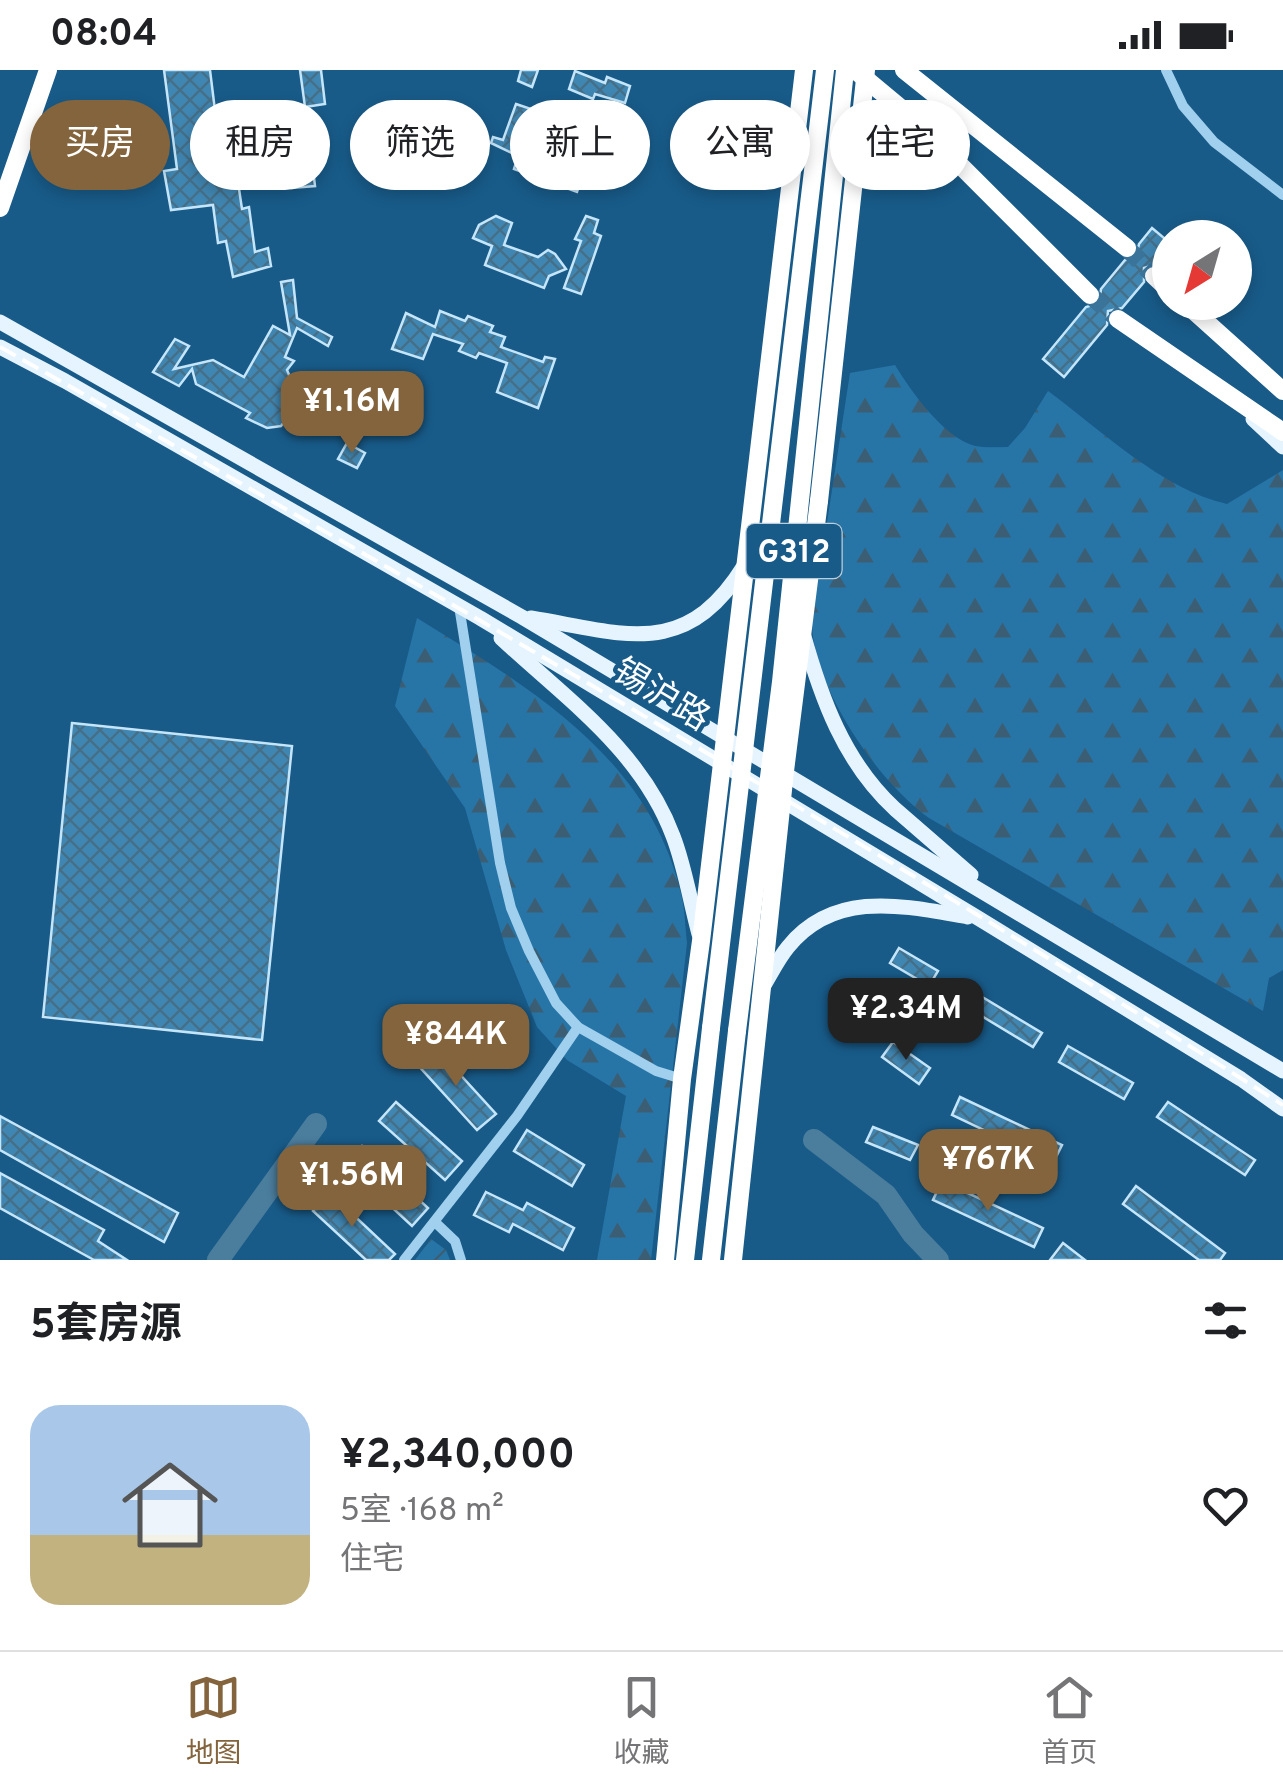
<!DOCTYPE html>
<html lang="zh">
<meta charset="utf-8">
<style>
:root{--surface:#fff;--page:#f6f6f6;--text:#202124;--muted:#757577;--line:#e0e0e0;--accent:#84643d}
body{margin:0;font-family:Overpass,"Noto Sans SC",sans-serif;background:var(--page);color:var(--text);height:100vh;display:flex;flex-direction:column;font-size:38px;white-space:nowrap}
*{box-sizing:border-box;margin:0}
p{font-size:32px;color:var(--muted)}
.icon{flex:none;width:55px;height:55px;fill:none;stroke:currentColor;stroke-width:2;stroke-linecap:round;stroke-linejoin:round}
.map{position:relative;height:1190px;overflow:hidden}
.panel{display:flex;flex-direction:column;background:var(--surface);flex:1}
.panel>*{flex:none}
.guide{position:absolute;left:30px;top:30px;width:1225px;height:90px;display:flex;gap:20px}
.needle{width:65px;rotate:217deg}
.fabs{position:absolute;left:1152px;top:150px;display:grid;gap:20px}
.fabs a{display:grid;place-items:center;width:100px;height:100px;border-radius:50%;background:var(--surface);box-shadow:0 5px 15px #0003;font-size:50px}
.price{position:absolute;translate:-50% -85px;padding:0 22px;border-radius:20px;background:var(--accent);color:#fff;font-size:32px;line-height:65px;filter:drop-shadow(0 2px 5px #0008)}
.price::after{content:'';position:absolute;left:50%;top:60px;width:30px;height:22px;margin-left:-15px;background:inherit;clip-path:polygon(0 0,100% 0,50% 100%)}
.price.active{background:#222;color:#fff}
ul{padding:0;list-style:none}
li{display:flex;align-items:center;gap:30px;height:250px;padding:0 30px}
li+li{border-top:2px solid var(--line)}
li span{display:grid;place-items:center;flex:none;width:280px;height:200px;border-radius:30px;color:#555}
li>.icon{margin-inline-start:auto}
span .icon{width:120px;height:120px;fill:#fffc;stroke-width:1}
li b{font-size:42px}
h2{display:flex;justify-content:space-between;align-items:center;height:120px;padding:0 30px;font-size:42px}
.chip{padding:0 35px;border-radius:45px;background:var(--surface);box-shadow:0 5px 15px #0003;font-size:35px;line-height:90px}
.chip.active{background:var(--accent);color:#fff}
.status{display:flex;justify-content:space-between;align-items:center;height:70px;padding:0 50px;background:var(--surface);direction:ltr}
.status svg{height:28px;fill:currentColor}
.tab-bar{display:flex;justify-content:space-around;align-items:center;height:140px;border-top:2px solid var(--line);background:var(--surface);font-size:28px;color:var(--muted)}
.tab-bar a{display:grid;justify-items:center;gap:5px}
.tab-bar .active{color:var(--accent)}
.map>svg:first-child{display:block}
.forest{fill:url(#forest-firs)}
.garden{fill:url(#garden-furrows)}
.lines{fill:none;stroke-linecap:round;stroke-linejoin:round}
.river{stroke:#4b7d9d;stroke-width:22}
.building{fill:url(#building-cross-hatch);stroke:#c5e6fa;stroke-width:2.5}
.highway-tunnel{stroke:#3b749b;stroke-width:18;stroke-dasharray:18 9;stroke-linecap:butt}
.street{stroke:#a0d0ee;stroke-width:10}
.primary{stroke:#e6f4ff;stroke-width:15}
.highway{stroke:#fff;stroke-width:18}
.rail{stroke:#fff;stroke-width:4;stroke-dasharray:18 8;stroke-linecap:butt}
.highway-bridge{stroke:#fff;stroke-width:18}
.labels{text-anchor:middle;stroke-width:9;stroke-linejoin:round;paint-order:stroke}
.shield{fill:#185b89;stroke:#bacedc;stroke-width:2.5}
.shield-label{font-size:32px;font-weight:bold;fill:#fff}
.street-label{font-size:35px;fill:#fff;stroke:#185b89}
</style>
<div class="status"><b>08:04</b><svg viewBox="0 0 49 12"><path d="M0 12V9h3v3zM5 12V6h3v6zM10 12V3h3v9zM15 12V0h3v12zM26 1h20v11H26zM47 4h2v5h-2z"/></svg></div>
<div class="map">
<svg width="1283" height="1190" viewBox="0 0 1283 1190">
<defs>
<pattern id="forest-firs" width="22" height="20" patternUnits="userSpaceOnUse" patternTransform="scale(2.5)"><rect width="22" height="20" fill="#2775a6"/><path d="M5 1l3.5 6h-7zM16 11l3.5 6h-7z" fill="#3b5e74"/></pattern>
<pattern id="garden-furrows" width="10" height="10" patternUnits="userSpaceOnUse" patternTransform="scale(2.5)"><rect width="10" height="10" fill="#2775a6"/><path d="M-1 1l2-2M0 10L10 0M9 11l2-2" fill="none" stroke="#3b5e74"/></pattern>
<pattern id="building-cross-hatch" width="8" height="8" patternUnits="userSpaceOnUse" patternTransform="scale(2.5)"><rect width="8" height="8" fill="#4086b2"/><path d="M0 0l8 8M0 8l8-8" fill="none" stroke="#456f89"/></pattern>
</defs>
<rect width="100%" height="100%" fill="#185b89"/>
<g class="forest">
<path d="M895,295C910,320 944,368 975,376C985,378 997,377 1008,377L1025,358L1048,321C1101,360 1163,420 1227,434L1283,400V900L1269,908L1263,941L929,748C879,713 814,619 812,555C811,531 820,503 823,479C832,420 841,362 850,303Z"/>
<path d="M417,548C527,616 647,685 680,820C685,837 685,856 687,873L651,1190H597L626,1026L567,990L537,957L506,880L465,738L395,636Z"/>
</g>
<polygon class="garden" points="431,1169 446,1180 450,1190 415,1190"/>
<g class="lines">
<g class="river">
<polyline points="814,1070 886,1125 913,1164 938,1190"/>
<polyline points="218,1190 316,1054"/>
</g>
</g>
<g class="building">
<polygon points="164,0 210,0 220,81 241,79 240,73 258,69 261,94 236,99 242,139 249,137 255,182 268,178 271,196 233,207 226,171 218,173 213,135 171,140 164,101 177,99"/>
<polygon points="300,0 321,0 325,34 305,37"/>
<polygon points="521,0 538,0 532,17 518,11"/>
<polygon points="575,1 605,13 607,7 630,16 625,33 595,24 593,29 569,19"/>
<polygon points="516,34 531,39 517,75 572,95 587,57 612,67 601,97 587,91 577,122 514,99 518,86 491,73 493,67 503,70"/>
<polygon points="309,64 315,116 292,118 285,66"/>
<polygon points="496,146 512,153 504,175 538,187 548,180 555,184 566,199 549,206 544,218 485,195 492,176 473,168 479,155"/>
<polygon points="586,146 598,150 594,163 601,166 581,224 564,218 581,171 575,169"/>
<polygon points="1152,158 1170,173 1170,181 1158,194 1144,198 1144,212 1122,238 1108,241 1107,255 1064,307 1043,289 1086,237 1099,233 1101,219 1125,190 1136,186 1139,174"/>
<polygon points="293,210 297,248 332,267 328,276 297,258 285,287 294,291 287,300 290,307 285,316 291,324 288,328 290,344 281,356 267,358 246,348 250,343 196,314 192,299 179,316 153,302 175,269 189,276 174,299 213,290 244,307 273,256 290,265 281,212"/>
<polygon points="440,241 465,251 468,246 493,256 490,262 505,267 501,277 543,292 545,287 555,289 538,338 497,322 507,293 479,283 476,288 459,281 463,274 433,264 423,289 392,279 406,243 435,257"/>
<polygon points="347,373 365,383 357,398 338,389"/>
<polygon points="72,653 292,676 262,970 43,947"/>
<polygon points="899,878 938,901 929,916 890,893"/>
<polygon points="964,916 1042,963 1033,977 955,930"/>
<polygon points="893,972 930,998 919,1014 882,987"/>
<polygon points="1068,976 1133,1013 1124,1029 1059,992"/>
<polygon points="435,977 496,1044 477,1060 416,993"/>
<polygon points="960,1027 1062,1075 1053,1093 952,1045"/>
<polygon points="396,1032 462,1091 445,1110 379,1051"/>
<polygon points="1168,1032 1255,1090 1245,1105 1157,1047"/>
<polygon points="0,1046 178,1143 164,1172 0,1080"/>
<polygon points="873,1057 918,1075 910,1090 866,1072"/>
<polygon points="527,1060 584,1095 572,1116 514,1081"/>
<polygon points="362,1076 428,1138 412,1156 345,1094"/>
<polygon points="0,1103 104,1160 98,1171 127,1190 94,1190 0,1138"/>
<polygon points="942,1111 1043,1158 1034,1177 933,1130"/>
<polygon points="1136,1116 1225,1183 1220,1190 1199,1190 1123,1134"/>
<polygon points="486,1122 523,1140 527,1133 574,1158 563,1180 513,1154 509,1162 474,1145"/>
<polygon points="330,1123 395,1184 389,1190 366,1190 313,1141"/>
<polygon points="1063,1173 1085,1190 1050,1190"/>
</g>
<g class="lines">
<g class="highway-tunnel">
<polyline points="1127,178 1154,206"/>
<polyline points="1090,225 1118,249"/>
</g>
<g class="street">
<polyline points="1166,0 1183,36 1214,72 1283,125"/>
<polyline points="459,536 500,793 511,838 529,881 556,933 578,957 656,1001 682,1009"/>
<polyline points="435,1152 455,1171 461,1190"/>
<polyline points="404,1190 517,1046 578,957"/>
</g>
<g class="primary">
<polyline points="0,252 522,547 1283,1001"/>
<polyline points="0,277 65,311 480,548 978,848 1241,1009 1283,1039"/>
<polyline points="1253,349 1283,377"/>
<path d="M531,548C623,563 685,591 744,496"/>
<path d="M803,563C821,628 844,692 895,739C920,761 946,783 971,805"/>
<path d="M501,568C565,628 641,680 673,766C685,797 690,831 699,864"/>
<path d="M763,917C771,904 778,889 788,877C835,819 904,836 968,847"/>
</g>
<g class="highway">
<polyline points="855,0 915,50 1090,225"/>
<polyline points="904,0 1127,178"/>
<polyline points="0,138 48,0"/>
<polyline points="1154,206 1170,221"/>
<polyline points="1184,232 1283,321"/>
<polyline points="1118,249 1283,362"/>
<polyline points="665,1190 682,1009 701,871 804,0"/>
<polyline points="685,1190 711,958"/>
<polyline points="711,1190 737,961"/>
<polyline points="733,1190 785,701 819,431"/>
</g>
<path class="rail" d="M0,277C432,521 864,768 1283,1035"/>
<g class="highway-bridge">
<polyline points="819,431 866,0"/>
<polyline points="711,958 825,0"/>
<polyline points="737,961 781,612 845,0"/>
</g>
</g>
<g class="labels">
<rect class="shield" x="746.5" y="454" width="95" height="54" rx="8"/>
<g class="shield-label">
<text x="794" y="492">G312</text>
</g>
<g class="street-label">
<text transform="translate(662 624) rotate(31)" y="12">锡沪路</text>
</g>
</g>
</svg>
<div class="fabs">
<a><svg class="needle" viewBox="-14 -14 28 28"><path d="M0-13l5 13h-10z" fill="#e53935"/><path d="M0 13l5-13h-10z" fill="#757577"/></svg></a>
</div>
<b class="price" style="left:352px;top:386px">¥1.16M</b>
<b class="price active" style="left:906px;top:993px">¥2.34M</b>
<b class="price" style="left:456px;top:1019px">¥844K</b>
<b class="price" style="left:988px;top:1144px">¥767K</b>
<b class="price" style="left:352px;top:1160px">¥1.56M</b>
<div class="guide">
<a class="chip active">买房</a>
<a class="chip">租房</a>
<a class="chip">筛选</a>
<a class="chip">新上</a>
<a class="chip">公寓</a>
<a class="chip">住宅</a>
</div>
</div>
<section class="panel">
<h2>5套房源<svg class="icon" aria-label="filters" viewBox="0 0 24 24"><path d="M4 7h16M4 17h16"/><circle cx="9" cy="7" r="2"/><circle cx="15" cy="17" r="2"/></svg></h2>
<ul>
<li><span style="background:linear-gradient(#a9c7e8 65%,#c2b280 0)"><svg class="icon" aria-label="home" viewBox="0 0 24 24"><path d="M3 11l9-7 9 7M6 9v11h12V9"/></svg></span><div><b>¥2,340,000</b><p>5室 · 168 m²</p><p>住宅</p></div><svg class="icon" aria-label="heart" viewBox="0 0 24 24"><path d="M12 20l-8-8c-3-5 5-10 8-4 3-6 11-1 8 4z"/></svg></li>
</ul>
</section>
<nav class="tab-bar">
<a class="active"><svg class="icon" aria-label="map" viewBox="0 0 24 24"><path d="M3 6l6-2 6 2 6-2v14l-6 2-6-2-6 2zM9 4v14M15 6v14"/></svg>地图</a>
<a><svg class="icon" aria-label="saved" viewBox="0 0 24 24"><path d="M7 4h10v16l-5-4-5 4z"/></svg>收藏</a>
<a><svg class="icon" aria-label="home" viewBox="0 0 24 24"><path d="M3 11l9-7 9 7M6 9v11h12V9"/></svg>首页</a>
</nav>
